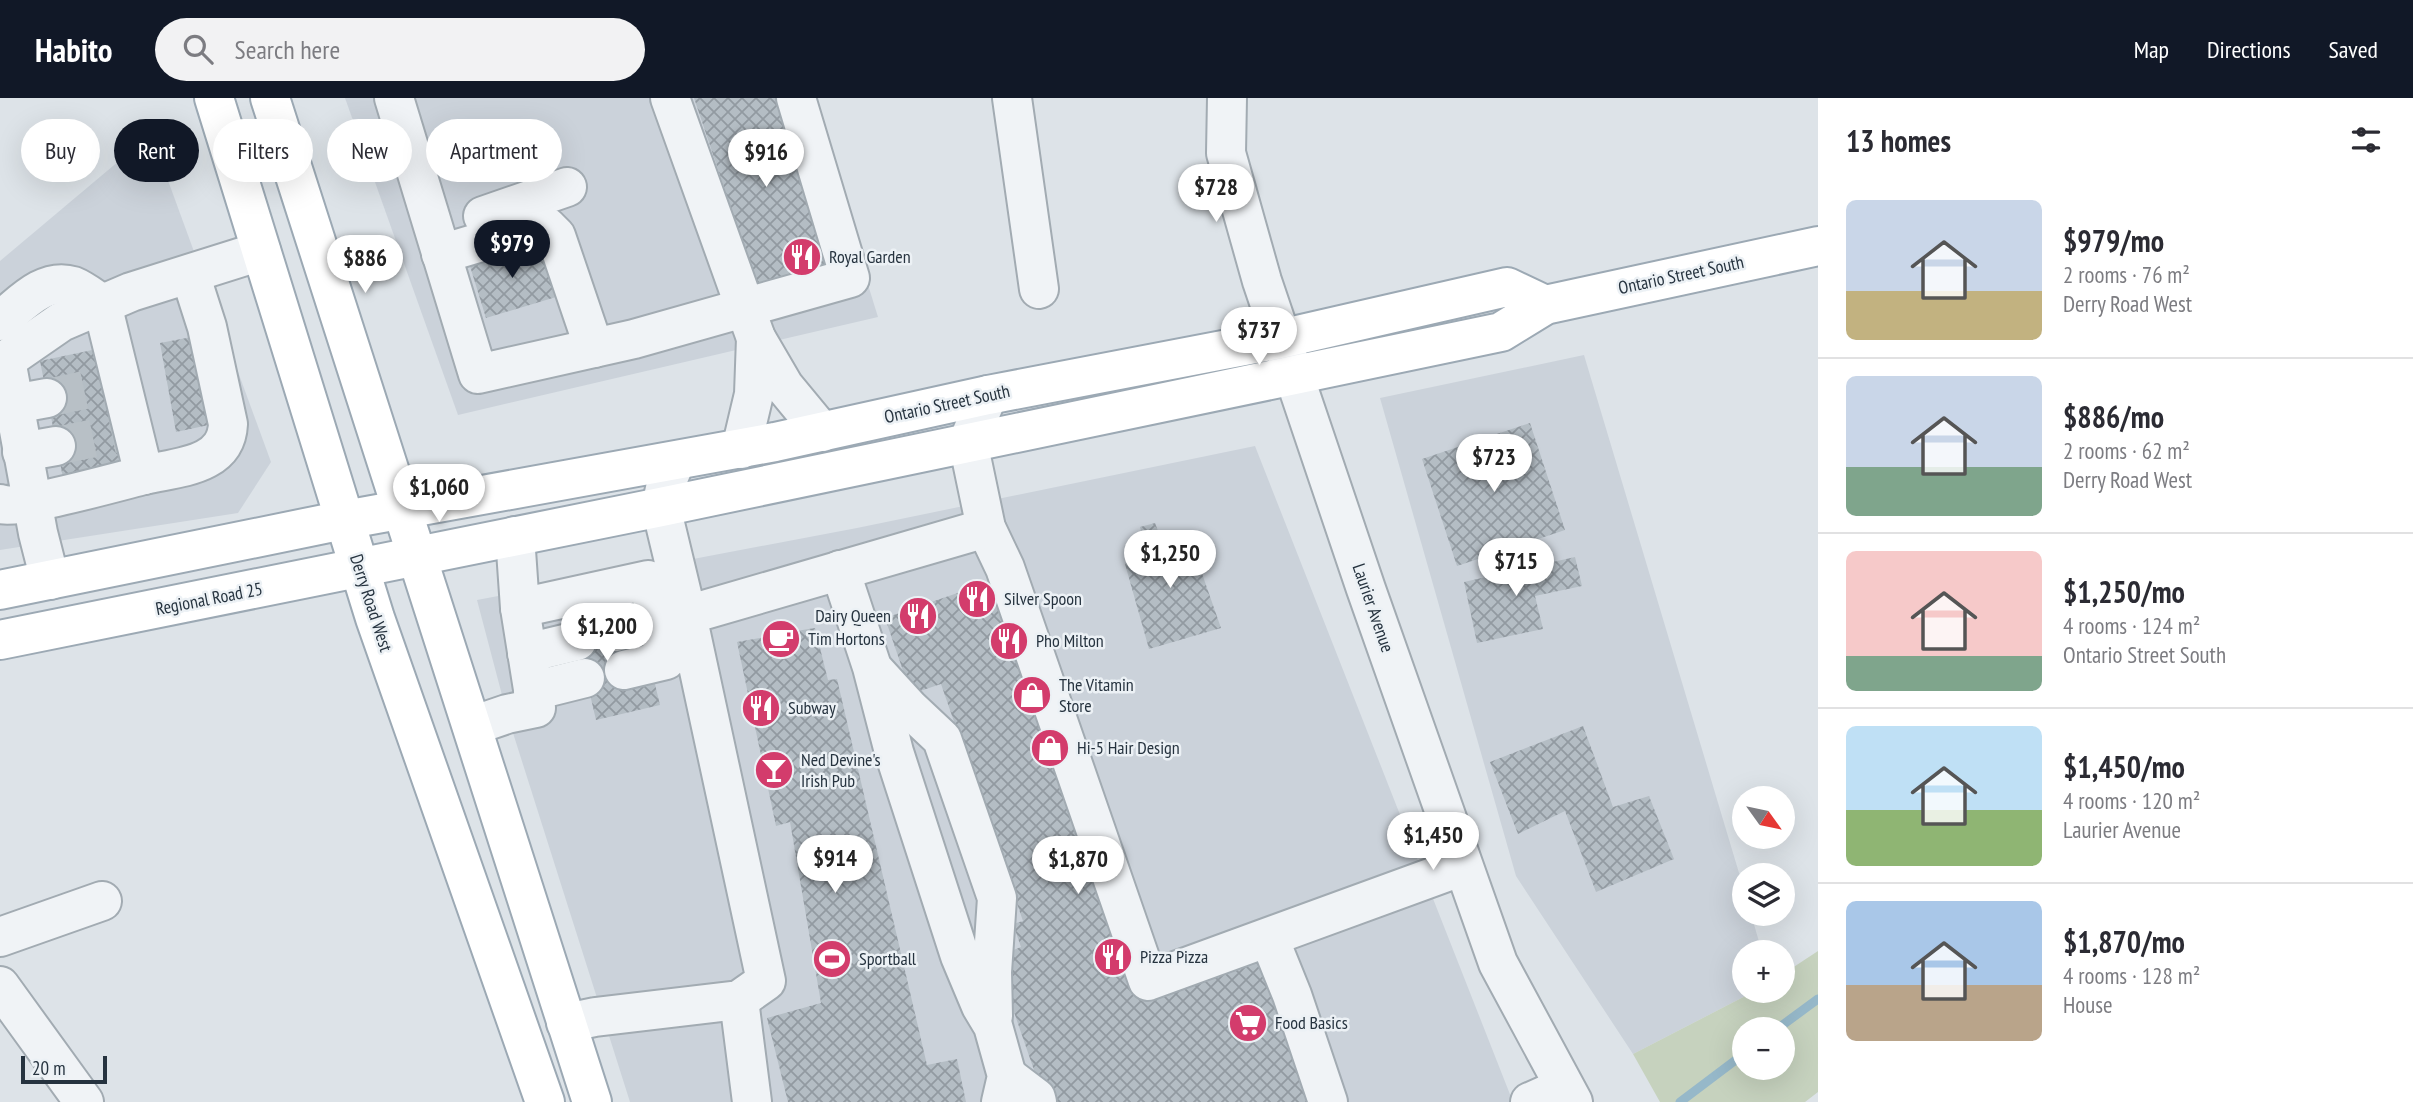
<!DOCTYPE html>
<meta charset="utf-8">
<style>
:root{--surface:#fff;--page:#f2f2f3;--text:#2b2b33;--muted:#7c7c81;--line:#e1e1e2;--accent:#111827}
body{margin:0;font-family:"PT Sans Narrow",sans-serif;background:var(--page);color:var(--text);height:100vh;display:flex;flex-direction:column;font-size:26px;white-space:nowrap}
*{box-sizing:border-box;margin:0}
p{font-size:23px;color:var(--muted)}
.icon{flex:none;width:38px;height:38px;fill:none;stroke:currentColor;stroke-width:2;stroke-linecap:round;stroke-linejoin:round}
.map{position:relative;flex:1;overflow:hidden}
.drawer{display:flex;flex-direction:column;background:var(--surface);width:595px}
.drawer>*{flex:none}
.guide{position:absolute;left:21px;top:21px;width:665px;height:63px;display:flex;gap:14px}
.needle{width:46px;rotate:123deg}
.buttons{position:absolute;left:1732px;top:688px;display:grid;gap:14px}
.buttons a{display:grid;place-items:center;width:63px;height:63px;border-radius:50%;background:var(--surface);box-shadow:0 7px 28px #0002;font-size:35px}
.scale{position:absolute;left:21px;bottom:18px;width:86px;box-sizing:border-box;padding-left:7px;border:4px solid #26333f;border-top:0;font-size:19px;line-height:24px;white-space:nowrap;color:#26333f;-webkit-text-stroke:5px #ecf1f5;paint-order:stroke}
.price{position:absolute;translate:-50% -60px;padding:0 16px;border-radius:24px;background:#fff;color:#222;font-size:23px;line-height:46px;filter:drop-shadow(0 2px 4px #0008)}
.price::after{content:'';position:absolute;left:50%;top:42px;width:21px;height:16px;margin-left:-10px;background:inherit;clip-path:polygon(0 0,100% 0,50% 100%)}
.price.active{background:var(--accent);color:#fff}
ul{padding:0;list-style:none}
li{display:flex;align-items:center;gap:21px;height:175px;padding:0 28px}
li+li{border-top:2px solid var(--line)}
li span{display:grid;place-items:center;flex:none;width:196px;height:140px;border-radius:10px;color:#555}
li>.icon{margin-inline-start:auto}
span .icon{width:84px;height:84px;fill:#fffc;stroke-width:1}
li b{font-size:30px}
h2{display:flex;justify-content:space-between;align-items:center;height:84px;padding:0 28px;font-size:30px}
.tag{padding:0 24px;border-radius:32px;background:var(--surface);box-shadow:0 7px 28px #0002;font-size:24px;line-height:63px}
.tag.active{background:var(--accent);color:#fff}
header{display:flex;align-items:center;gap:42px;box-sizing:border-box;height:98px;padding:0 35px;background:var(--accent);color:#fff}
header strong{font-size:33px}
nav{display:flex;gap:38px;margin-inline-start:auto;font-size:24px}
.search{width:490px;height:63px;background:var(--page);display:flex;align-items:center;gap:18px;box-sizing:border-box;padding:0 24px;border-radius:38px;color:var(--muted);font-size:26px}
main{display:flex;flex:1;min-height:0}
.map>svg:first-child{display:block}
.built{fill:#cbd2da}
.park{fill:#c6d2be;fill-rule:evenodd}
.lines{fill:none;stroke-linecap:round;stroke-linejoin:round}
.stream{stroke:#96b8c9;stroke-width:9}
.building{fill:url(#building-cross-hatch)}
.minor-tunnel{stroke:#b8c0c6;stroke-width:38;stroke-dasharray:38 19;stroke-linecap:butt}
.minor-casing{stroke:#a2abb2;stroke-width:42}
.major-casing{stroke:#9ca9b4;stroke-width:42}
.minor{stroke:#f0f3f6;stroke-width:38}
.major{stroke:#fff;stroke-width:38}
.labels{text-anchor:middle;stroke-width:5;stroke-linejoin:round;paint-order:stroke}
.poi-label{font-size:18px;fill:#26333f;stroke:#ecf1f5;text-anchor:start}
.street-label{font-size:18px;fill:#26333f;stroke:#ecf1f5}
</style>
<header>
<strong>Habito</strong>
<div class="search"><svg class="icon" aria-label="search" viewBox="0 0 24 24"><circle cx="10" cy="10" r="6"/><path d="M15 15l6 6"/></svg>Search here</div>
<nav><a>Map</a><a>Directions</a><a>Saved</a></nav>
</header>
<main>
<div class="map">
<svg width="1818" height="1004" viewBox="0 0 1818 1004">
<defs>
<pattern id="building-cross-hatch" width="8" height="8" patternUnits="userSpaceOnUse" patternTransform="scale(1.75)"><rect width="8" height="8" fill="#b4bdc4"/><path d="M0 0l8 8M0 8l8-8" fill="none" stroke="#929aa1"/></pattern>
</defs>
<rect width="100%" height="100%" fill="#dde3e8"/>
<g class="built">
<polygon points="345,0 810,0 878,219 458,317"/>
<polygon points="151,36 271,364 238,415 0,452 0,163"/>
<polygon points="1584,257 1745,795 1745,816 1751,816 1762,854 1745,854 1745,892 1755,893 1633,956 1516,778 1380,300"/>
<polygon points="1255,348 1513,1004 630,1004 507,616 477,502 857,430"/>
</g>
<path class="park" d="M1818,853V994L1805,1004H1660L1633,956L1755,893L1783,892V876ZM1745,931H1783V970H1745Z"/>
<g class="lines">
<g class="stream">
<polyline points="1777,931 1818,901"/>
<polyline points="1680,1004 1745,955"/>
</g>
</g>
<g class="building">
<polygon points="694,0 783,0 833,172 760,196"/>
<polygon points="538,143 556,199 486,220 469,165"/>
<polygon points="202,237 218,325 176,334 160,245"/>
<polygon points="97,251 121,374 64,385 40,263"/>
<polygon points="1530,325 1565,432 1457,468 1422,361"/>
<polygon points="1155,425 1161,441 1168,439 1179,446 1191,444 1221,530 1149,551 1125,466 1144,444 1140,429"/>
<polygon points="1575,459 1582,488 1535,498 1543,531 1477,545 1464,484"/>
<polygon points="1001,480 1147,903 1259,864 1307,1004 1045,1004 995,859 1021,849 1013,826 1023,823 941,586 911,596 885,520"/>
<polygon points="606,498 628,588 654,582 660,607 596,622 569,507"/>
<polygon points="789,530 790,534 815,530 828,582 837,581 927,967 957,961 966,1004 788,1004 767,920 821,905 790,724 776,728 737,544 765,539 765,535"/>
<polygon points="1583,628 1613,709 1649,698 1674,761 1596,794 1565,713 1518,736 1490,664"/>
</g>
<g class="lines">
<g class="minor-tunnel">
<polyline points="47,300 104,288"/>
<polyline points="56,348 114,336"/>
</g>
<g class="minor-casing">
<g id="minor">
<polyline points="394,0 478,276 634,241 850,180 796,0"/>
<polyline points="670,0 756,240 784,288 822,334"/>
<polyline points="1012,0 1039,191"/>
<polyline points="1227,0 1226,55 1262,183 1366,491 1498,865 1573,1004"/>
<polyline points="483,118 567,89"/>
<polyline points="441,156 535,128 547,129 556,138 594,250"/>
<path d="M0,223C21,206 44,179 73,188C83,192 93,200 102,206L144,377C120,383 17,412 0,406"/>
<polyline points="988,297 968,344 986,430 1005,470 1148,883 1463,768"/>
<polyline points="14,306 47,300"/>
<polyline points="741,351 754,296 756,240"/>
<polyline points="22,354 56,348"/>
<path d="M144,377C177,369 226,369 228,326L207,229L190,176"/>
<polyline points="840,472 872,569 894,654 960,858 981,908 993,928 1007,978 1001,1004"/>
<polyline points="50,482 38,435 6,262 61,224 131,194 261,153"/>
<polyline points="520,510 648,482 666,562 624,572"/>
<polyline points="615,534 687,517 661,409 666,386 675,364"/>
<polyline points="527,555 577,543"/>
<polyline points="876,574 909,610 942,641 997,800 992,874 993,918"/>
<polyline points="533,593 585,580"/>
<polyline points="472,628 507,616 536,610 520,510 515,438"/>
<polyline points="0,839 102,803"/>
<polyline points="1269,840 1292,897 1328,1004"/>
<polyline points="0,888 84,1004"/>
<polyline points="739,902 752,1004"/>
<polyline points="566,925 595,919 739,902 766,883 687,517 986,430"/>
<polyline points="1007,978 1036,1000 1037,1004"/>
<polyline points="1530,1004 1564,989"/>
</g>
</g>
<g class="major-casing">
<g id="major">
<polyline points="214,0 375,520 545,1004"/>
<polyline points="270,0 592,1004"/>
<polyline points="0,492 344,422 775,344 988,297 1280,241 1507,189 1545,207"/>
<polyline points="0,542 661,409 1501,234 1545,207 1818,148"/>
</g>
</g>
<use href="#minor" class="minor"/>
<use href="#major" class="major"/>
</g>
<defs>
<g id="restaurant-disc" transform="scale(2.0125)"><circle r="9.5" fill="#d33c6c" stroke="#ecf1f5"/><path d="M-5-6h1v4h1v-4h1v4h1v-4h1v5L-1.5 .5V6h-2V.5L-5-1ZM5-6V6H3V1.5H1.5Q1.5-4 5-6Z" fill="#fff"/></g>
<g id="cafe-disc" transform="scale(2.0125)"><circle r="9.5" fill="#d33c6c" stroke="#ecf1f5"/><path d="M-5.5-4.5H6V0H3Q3 3.5 0 3.5H-2.5Q-5.5 3.5-5.5 0ZM3-3.2v2h1.7v-2ZM-6 4.5H4V6H-6Z" fill="#fff"/></g>
<g id="shop-disc" transform="scale(2.0125)"><circle r="9.5" fill="#d33c6c" stroke="#ecf1f5"/><path d="M-5-2.5h2.3a2.7 3.5 0 0 1 5.4 0H5L5.5 6h-11ZM-1.5-2.5h3a1.5 2.3 0 0 0-3 0Z" fill="#fff"/></g>
<g id="bar-disc" transform="scale(2.0125)"><circle r="9.5" fill="#d33c6c" stroke="#ecf1f5"/><path d="M-6-5H6L.8 .8V4.5H3.5V6h-7V4.5H-.8V.8Z" fill="#fff"/></g>
<g id="stadium-disc" transform="scale(2.0125)"><circle r="9.5" fill="#d33c6c" stroke="#ecf1f5"/><path d="M0-5a6.5 5 0 1 0 0 10a6.5 5 0 1 0 0-10ZM-3.5-1.8h7v3.6h-7Z" fill="#fff"/></g>
<g id="supermarket-disc" transform="scale(2.0125)"><circle r="9.5" fill="#d33c6c" stroke="#ecf1f5"/><path d="M-6-5.5h2.5l.6 2H6L4.5 2H-2.5L-4.4-4H-6ZM-1.5 3.2a1.3 1.3 0 1 0 .1 0ZM3 3.2a1.3 1.3 0 1 0 .1 0Z" fill="#fff"/></g>
</defs>
<g fill-rule="evenodd">
<use href="#restaurant-disc" x="802" y="159"/>
<use href="#restaurant-disc" x="977" y="501"/>
<use href="#restaurant-disc" x="918" y="518"/>
<use href="#cafe-disc" x="781" y="541"/>
<use href="#restaurant-disc" x="1009" y="543"/>
<use href="#shop-disc" x="1032" y="597"/>
<use href="#restaurant-disc" x="761" y="610"/>
<use href="#shop-disc" x="1050" y="650"/>
<use href="#bar-disc" x="774" y="672"/>
<use href="#restaurant-disc" x="1113" y="859"/>
<use href="#stadium-disc" x="832" y="861"/>
<use href="#supermarket-disc" x="1248" y="925"/>
</g>
<g class="labels">
<g class="poi-label">
<text x="829" y="165">Royal Garden</text>
<text x="1004" y="507">Silver Spoon</text>
<text x="891" y="524" text-anchor="end">Dairy Queen</text>
<text x="808" y="547">Tim Hortons</text>
<text x="1036" y="549">Pho Milton</text>
<text x="1059" y="593">The Vitamin<tspan x="1059" dy="21">Store</tspan></text>
<text x="788" y="616">Subway</text>
<text x="1077" y="656">Hi-5 Hair Design</text>
<text x="801" y="668">Ned Devine's<tspan x="801" dy="21">Irish Pub</tspan></text>
<text x="1140" y="865">Pizza Pizza</text>
<text x="859" y="867">Sportball</text>
<text x="1275" y="931">Food Basics</text>
</g>
<g class="street-label">
<text transform="translate(1681 177) rotate(-12)" y="6">Ontario Street South</text>
<text transform="translate(947 306) rotate(-12)" y="6">Ontario Street South</text>
<text transform="translate(209 501) rotate(-11)" y="6">Regional Road 25</text>
<text transform="translate(371 505) rotate(72)" y="6">Derry Road West</text>
<text transform="translate(1373 510) rotate(71)" y="6">Laurier Avenue</text>
</g>
</g>
</svg>
<div class="buttons">
<a><svg class="needle" viewBox="-14 -14 28 28"><path d="M0-13l5 13h-10z" fill="#e53935"/><path d="M0 13l5-13h-10z" fill="#7c7c81"/></svg></a>
<a><svg class="icon" aria-label="layers" viewBox="0 0 24 24"><path d="M12 4l9 5-9 5-9-5zM3 14l9 5 9-5"/></svg></a>
<a>+</a>
<a>−</a>
</div>
<div class="scale">20 m</div>
<b class="price" style="left:766px;top:91px">$916</b>
<b class="price" style="left:1216px;top:126px">$728</b>
<b class="price active" style="left:512px;top:182px">$979</b>
<b class="price" style="left:365px;top:197px">$886</b>
<b class="price" style="left:1259px;top:269px">$737</b>
<b class="price" style="left:1494px;top:396px">$723</b>
<b class="price" style="left:439px;top:426px">$1,060</b>
<b class="price" style="left:1170px;top:492px">$1,250</b>
<b class="price" style="left:1516px;top:500px">$715</b>
<b class="price" style="left:607px;top:565px">$1,200</b>
<b class="price" style="left:1433px;top:774px">$1,450</b>
<b class="price" style="left:835px;top:797px">$914</b>
<b class="price" style="left:1078px;top:798px">$1,870</b>
<div class="guide">
<a class="tag">Buy</a>
<a class="tag active">Rent</a>
<a class="tag">Filters</a>
<a class="tag">New</a>
<a class="tag">Apartment</a>
</div>
</div>
<section class="drawer">
<h2>13 homes<svg class="icon" aria-label="filters" viewBox="0 0 24 24"><path d="M4 7h16M4 17h16"/><circle cx="9" cy="7" r="2"/><circle cx="15" cy="17" r="2"/></svg></h2>
<ul>
<li><span style="background:linear-gradient(#c9d6e8 65%,#c2b280 0)"><svg class="icon" aria-label="home" viewBox="0 0 24 24"><path d="M3 11l9-7 9 7M6 9v11h12V9"/></svg></span><div><b>$979/mo</b><p>2 rooms · 76 m²</p><p>Derry Road West</p></div></li>
<li><span style="background:linear-gradient(#c9d6e8 65%,#7fa58c 0)"><svg class="icon" aria-label="home" viewBox="0 0 24 24"><path d="M3 11l9-7 9 7M6 9v11h12V9"/></svg></span><div><b>$886/mo</b><p>2 rooms · 62 m²</p><p>Derry Road West</p></div></li>
<li><span style="background:linear-gradient(#f6c9c9 75%,#7fa58c 0)"><svg class="icon" aria-label="home" viewBox="0 0 24 24"><path d="M3 11l9-7 9 7M6 9v11h12V9"/></svg></span><div><b>$1,250/mo</b><p>4 rooms · 124 m²</p><p>Ontario Street South</p></div></li>
<li><span style="background:linear-gradient(#bfe0f5 60%,#8fb573 0)"><svg class="icon" aria-label="home" viewBox="0 0 24 24"><path d="M3 11l9-7 9 7M6 9v11h12V9"/></svg></span><div><b>$1,450/mo</b><p>4 rooms · 120 m²</p><p>Laurier Avenue</p></div></li>
<li><span style="background:linear-gradient(#a9c7e8 60%,#b9a48a 0)"><svg class="icon" aria-label="home" viewBox="0 0 24 24"><path d="M3 11l9-7 9 7M6 9v11h12V9"/></svg></span><div><b>$1,870/mo</b><p>4 rooms · 128 m²</p><p>House</p></div></li>
</ul>
</section>
</main>
